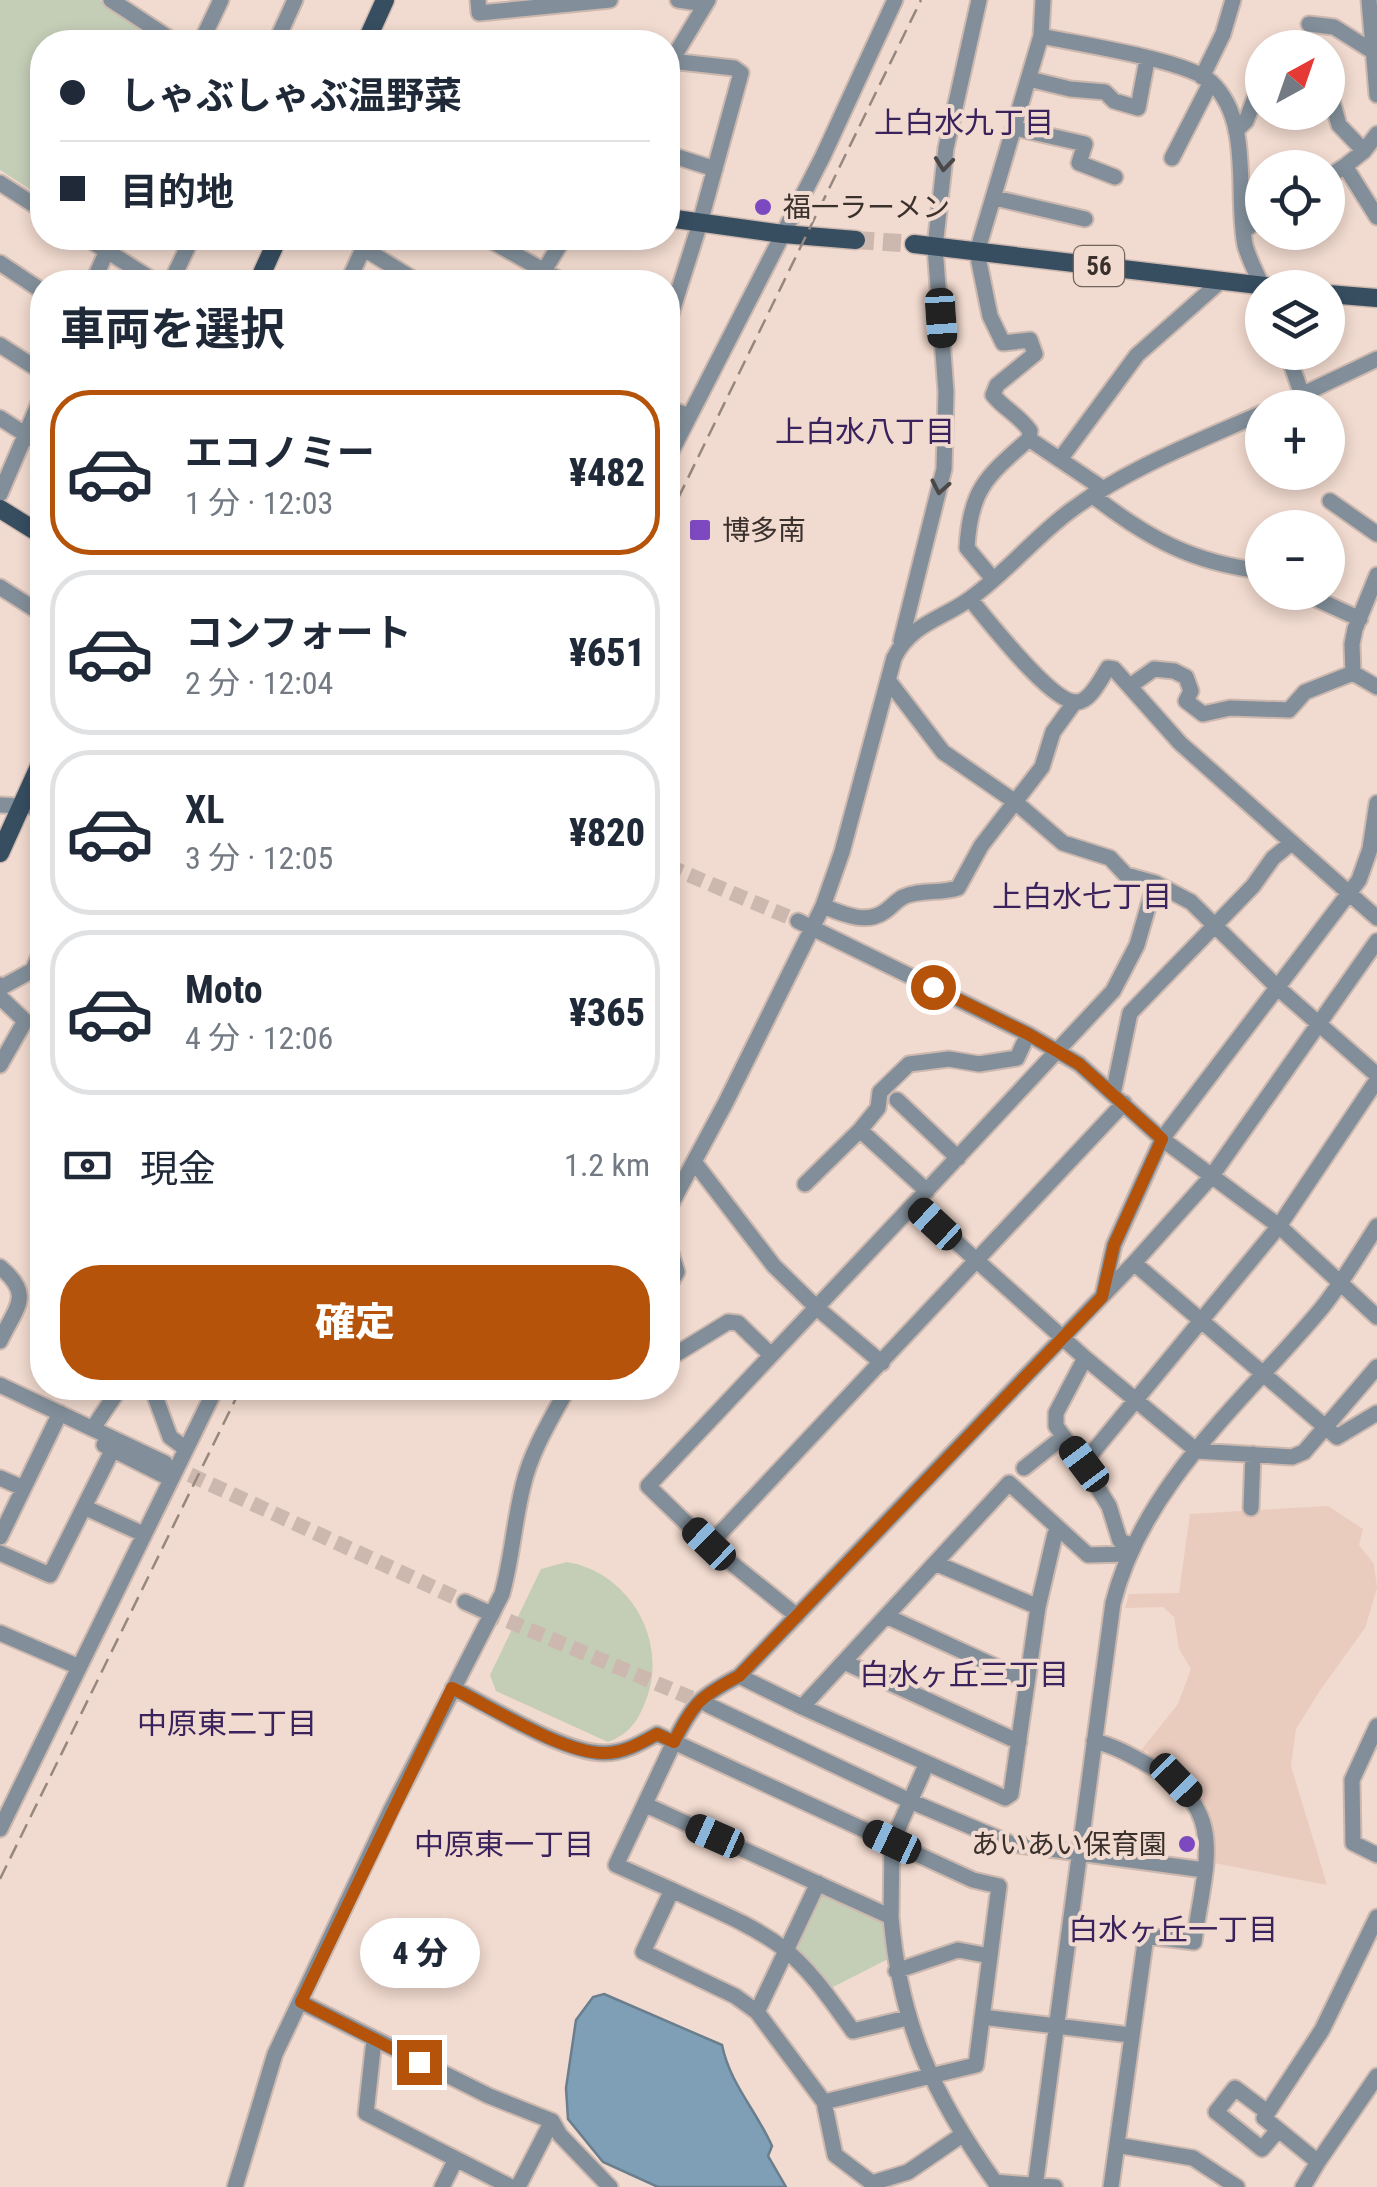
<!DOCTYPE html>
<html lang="ja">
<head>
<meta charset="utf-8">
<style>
	body { margin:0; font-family:"Roboto Condensed","Noto Sans JP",sans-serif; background:#f6f6f7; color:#1f2937; height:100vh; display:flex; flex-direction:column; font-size:38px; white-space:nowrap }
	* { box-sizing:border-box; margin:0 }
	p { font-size:32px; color:#747a83 }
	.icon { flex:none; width:55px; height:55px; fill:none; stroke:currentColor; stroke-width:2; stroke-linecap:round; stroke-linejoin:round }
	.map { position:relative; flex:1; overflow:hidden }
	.drawer { position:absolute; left:30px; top:270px; width:650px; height:1130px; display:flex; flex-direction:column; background:#fff; border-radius:40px; box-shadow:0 5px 15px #0003 }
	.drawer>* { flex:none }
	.banner { position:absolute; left:30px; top:30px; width:650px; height:220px; border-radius:40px; box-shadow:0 5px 15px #0003; display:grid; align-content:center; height:220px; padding:0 30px; background:#fff }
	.needle { width:65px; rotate:40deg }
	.tools { position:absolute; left:1245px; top:30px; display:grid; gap:20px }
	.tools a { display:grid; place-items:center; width:100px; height:100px; border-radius:50%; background:#fff; box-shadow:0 5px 15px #0003; font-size:50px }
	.end { position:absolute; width:45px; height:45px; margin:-22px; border:12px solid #b45309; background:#fff; box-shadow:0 0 0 5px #fff }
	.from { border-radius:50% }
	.bubble { position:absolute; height:70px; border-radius:35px; background:#fff; box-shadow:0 5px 15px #0003; font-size:32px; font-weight:800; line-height:70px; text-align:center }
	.car { position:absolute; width:30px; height:60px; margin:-30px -15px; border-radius:12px; box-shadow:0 0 8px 2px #0007; background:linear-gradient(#222 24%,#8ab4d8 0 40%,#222 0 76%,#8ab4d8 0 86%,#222 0) }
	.banner b { display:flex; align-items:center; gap:35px; height:95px; font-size:38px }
	.banner b+b { border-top:2px solid #e0e1e3 }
	.banner i { width:25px; height:25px; background:#1f2937 }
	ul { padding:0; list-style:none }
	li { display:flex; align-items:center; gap:30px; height:165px; margin:0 20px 15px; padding:0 10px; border:5px solid #e0e1e3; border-radius:40px }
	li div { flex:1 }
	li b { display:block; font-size:38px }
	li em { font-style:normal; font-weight:800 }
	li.on { border-color:#b45309 }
	li>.icon { width:90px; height:90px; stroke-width:1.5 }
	h2 { padding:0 30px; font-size:45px; line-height:120px }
	.pay { display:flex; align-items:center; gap:25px; height:110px; padding:0 30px; font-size:38px }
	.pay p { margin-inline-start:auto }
	.primary-button { display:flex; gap:20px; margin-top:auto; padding:20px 30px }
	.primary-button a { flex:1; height:115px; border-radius:40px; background:#b45309; color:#fff; font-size:40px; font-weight:800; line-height:115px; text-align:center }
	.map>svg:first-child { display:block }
	.built { fill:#eaccbe }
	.green { fill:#c4cdb6 }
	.water { fill:#7f9fb7; stroke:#6a7e8e; stroke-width:2.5 }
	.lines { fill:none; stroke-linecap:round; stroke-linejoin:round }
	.minor-tunnel { stroke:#ccb8af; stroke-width:15; stroke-dasharray:15 8; stroke-linecap:butt }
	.major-tunnel { stroke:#ccb8af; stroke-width:18; stroke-dasharray:18 9; stroke-linecap:butt }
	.minor-casing { stroke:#ccb8af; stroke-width:19 }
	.major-casing { stroke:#ccb8af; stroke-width:21 }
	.minor { stroke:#828f9a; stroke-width:15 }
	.major { stroke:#374e61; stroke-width:18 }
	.rail { stroke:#97877f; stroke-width:2.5; stroke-dasharray:15 8; stroke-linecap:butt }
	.oneway { stroke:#4c4848 }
	.route { stroke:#b45309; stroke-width:12 }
	.poi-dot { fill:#7c49c0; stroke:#f1dacf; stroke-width:4 }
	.labels { text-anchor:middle; stroke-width:8; stroke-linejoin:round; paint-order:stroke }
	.shield { fill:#f1dacf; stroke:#71645e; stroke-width:2.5 }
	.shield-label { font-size:25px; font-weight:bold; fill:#3a312d }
	.poi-label { font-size:28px; fill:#3a312d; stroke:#f1dacf; text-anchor:start }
	.neighbourhood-label { font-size:30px; fill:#3a225c; stroke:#f1dacf }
</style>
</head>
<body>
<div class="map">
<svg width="1377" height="2187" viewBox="0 0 1377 2187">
	<rect width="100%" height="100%" fill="#f1dacf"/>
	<path class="built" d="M1328,1506L1363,1529L1359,1545L1374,1564L1377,1588L1365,1628L1321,1689L1296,1729L1291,1766L1327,1885L1209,1862L1211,1834L1207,1813L1193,1792L1153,1763L1147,1751L1138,1754L1178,1704L1191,1669L1179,1649L1174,1617L1163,1607L1125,1608L1129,1594L1179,1593L1190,1514Z"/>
	<path class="green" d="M0,0H100L164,42H42V197L0,170Z
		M567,1562C631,1573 671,1644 644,1705C636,1724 628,1734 608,1742L496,1691L490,1675L541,1569Z
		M820,1890L886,1921L890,1958L831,1988L793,1947Z"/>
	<path class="water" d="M604,1994L722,2045C730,2084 756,2110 772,2146L768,2156L786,2187H658L603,2162L568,2119L566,2088L576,2020L593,1997Z"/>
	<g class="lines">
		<path class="minor-tunnel" d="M668,866L798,921
			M169,1465L465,1602
			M487,1612L708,1705"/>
		<path class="major-tunnel" d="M856,240L914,244"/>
		<g class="minor-casing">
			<path id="minor" d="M111,0L175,42
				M478,0L479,13L610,0
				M678,0L705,4
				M1043,0L1041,36L977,252L990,316L1003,343L1030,340L1035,354L997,385L993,395C1004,409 1019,415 1030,431L1029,439L1102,488
				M1369,0L1377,95
				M1309,24L1334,27L1372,51
				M1041,36C1078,44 1187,60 1211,82C1253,121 1235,195 1245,245C1249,260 1257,274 1263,288
				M201,42L221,0
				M276,42L295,0
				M669,65L708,0
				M1202,77L1223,34L1233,0
				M1029,79L1070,89L1105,92L1114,101L1138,108L1147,60
				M1328,86L1339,125L1364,151
				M1015,128L1085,144L1079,163L1115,177
				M1236,131L1246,121L1262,79
				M1377,134L1364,151L1345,166L1377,217
				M668,154L715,169
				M1172,158L1211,82
				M1328,177L1345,166
				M0,183L42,210
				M995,198L1085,219
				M1243,231L1262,218
				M86,238L107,251L113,238
				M486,238L564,282
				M363,248L418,282
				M0,263L42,291
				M93,282L107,251L156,282
				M171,282L192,238
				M348,282L368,238
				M537,282L564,238
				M668,324L700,223L741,73L734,68L671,61
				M0,345L42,372
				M1287,352L1302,395
				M668,408L689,416
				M1274,408L1377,359
				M0,418L42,445
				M668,458L823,156L895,0
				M1061,458L1137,355L1222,280
				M0,494L42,396
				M1092,495C1147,538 1193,563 1262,571
				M1330,501L1377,534
				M1377,575L1355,629L1352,644L1353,673L1377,687
				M993,579L967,548C970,489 987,476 1029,439
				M0,587L42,614
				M1301,592L1360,619
				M970,599C987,619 1052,704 1077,702C1091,701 1101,678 1108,668L1114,669L1180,743L1377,918
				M901,641L944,469L946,392L935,247L946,148L979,0
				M888,680L943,752L1014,801L1063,843L1110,858L1126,875L1155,883L1191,902L1278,988L1377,1075
				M1130,686L1154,669L1174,671L1186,677L1191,691L1186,701L1203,714L1230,708L1289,710L1305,692L1353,673
				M0,805L42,807
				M1155,883L1137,945L1113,991L914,1204L1085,1358L1197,1451L1292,1457L1304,1452L1377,1367
				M823,906C841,913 865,925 884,912C890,908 896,901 903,897C920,889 940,894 958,888L981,846L1042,767L1053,732L1074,703
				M798,921L1028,1034L1079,1064L1162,1139L1279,1226L1377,1317
				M0,985L4,986L33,970L42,949
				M0,997L25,1021L0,1065
				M1113,1094L1130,1013L1253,886L1273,858L1290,844
				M897,1100L958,1158
				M860,1130L927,1191
				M695,1163L774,1266L817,1308L882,1363
				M805,1184L860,1130L878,1108L880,1092L909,1064L949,1059L979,1064L1017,1058L1028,1034
				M668,1210L726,1102L823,906L842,852L894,658C911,623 943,619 971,598C1007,572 1035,537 1070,511C1128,468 1197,442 1262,413
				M668,1243L677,1272L668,1287
				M1134,1263L1337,1437L1377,1413
				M0,1267C34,1295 16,1307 0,1341
				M1103,1294L1114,1245L1162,1139L1359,880L1370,849L1377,803
				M668,1359L728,1322L738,1323L771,1355
				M0,1385L165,1463
				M152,1388L170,1437L186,1449
				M93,1428L120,1388
				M104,1445L171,1479
				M1083,1464L1056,1426V1413L1085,1358
				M1024,1468L1063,1437
				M0,1478L23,1488
				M84,1507L143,1534
				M1251,1508L1253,1454
				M0,1537L60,1413
				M709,1545L648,1486L914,1204
				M1132,1545L1120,1541L1109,1506L1083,1464L1279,1226L1377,1080
				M0,1553L50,1575L113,1449
				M935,1563L1038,1607
				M465,1602L487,1612
				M797,1616L709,1545L1124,1103
				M886,1616L1027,1681
				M0,1633L79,1667
				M844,1662L1019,1742
				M739,1676L1134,1263L1211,1177L1377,941
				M453,1688C491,1707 565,1754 605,1753C624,1753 641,1743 657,1734L674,1742C693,1703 701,1696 739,1676L802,1707L1009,1483L1088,1555L1128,1554
				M708,1705L910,1801L1012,1844L1204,1870
				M802,1707L1005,1798L1011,1794L1038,1607L1055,1534L1061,1531
				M1377,1726L1352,1780L1353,1843L1377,1855
				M1094,1741C1115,1746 1132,1756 1150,1766C1231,1810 1204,1866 1194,1942L1146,1936L1111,2187
				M646,1805L891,1917C900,2024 933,2095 995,2182L1055,2187
				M0,1829L216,1388
				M672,1890L616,1865L674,1742L973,1880L999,1886L976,2065L824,2102
				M891,1917L892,1842L927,1763
				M896,1971L958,1950L990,1956
				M301,2002L489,2096L552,2121L518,2187
				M757,2012L818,1883
				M982,2017L1130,2035
				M374,2040L366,2113L456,2159
				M1267,2112L1235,2088L1216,2112L1262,2149L1278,2130
				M552,2121L560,2135L610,2187
				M1117,2145L1193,2158L1237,2187
				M1318,2162L1377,2076
				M872,2183L908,2172L962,2135
				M235,2187L275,2054L391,1810L502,1594C512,1558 514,1522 523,1486C531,1451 551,1419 568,1388
				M442,2187L456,2159L511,2187
				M872,2187V2183L835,2155L824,2102L757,2012L735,1996L643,1952L672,1890C709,1908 750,1923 783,1948C811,1970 832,2002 853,2031L907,2018
				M1035,2187L1113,1603C1143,1484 1245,1400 1321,1309C1342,1283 1359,1254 1377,1226
				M1303,2187L1318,2162L1264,2118L1322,2030L1377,1917"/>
		</g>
		<g class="major-casing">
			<path id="major" d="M366,42L385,0
				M668,218L783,234L856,240
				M914,244L1282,288
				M258,282L278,238
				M1328,294L1377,298
				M0,509L42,535
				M0,853L42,760"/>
		</g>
		<use href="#minor" class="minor"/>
		<use href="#major" class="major"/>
		<path class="rail" d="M668,519L921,0
			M0,1879L241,1388"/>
	</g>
	<defs><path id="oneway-chevron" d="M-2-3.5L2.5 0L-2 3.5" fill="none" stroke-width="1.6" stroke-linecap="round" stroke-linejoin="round" transform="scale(2.5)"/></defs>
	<g class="oneway">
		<use href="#oneway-chevron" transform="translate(944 164) rotate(96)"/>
		<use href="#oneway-chevron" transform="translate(940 487) rotate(101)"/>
	</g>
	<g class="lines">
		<path class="route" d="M419,2062L301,2002L452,1688C491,1707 564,1754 605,1753C624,1753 641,1743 657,1734L674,1742C693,1703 701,1696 739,1676L1102,1297L1114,1245L1162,1139L1079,1064L1028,1034L933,987"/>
	</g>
	<g class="poi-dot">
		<circle cx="763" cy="207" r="10"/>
		<rect x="688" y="518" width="24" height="24" rx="5"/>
		<circle cx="1187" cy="1844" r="10"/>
	</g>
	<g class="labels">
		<rect class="shield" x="1074" y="246" width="50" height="40" rx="8"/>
		<g class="shield-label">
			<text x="1099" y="275">56</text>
		</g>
		<g class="poi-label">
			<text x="783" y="217">福一ラーメン</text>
			<text x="722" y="540">博多南</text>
			<text x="1167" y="1854" text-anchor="end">あいあい保育園</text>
		</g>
		<g class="neighbourhood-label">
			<text x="964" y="133">上白水九丁目</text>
			<text x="865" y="442">上白水八丁目</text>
			<text x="1082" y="907">上白水七丁目</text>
			<text x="964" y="1685">白水ヶ丘三丁目</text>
			<text x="227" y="1734">中原東二丁目</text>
			<text x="504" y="1855">中原東一丁目</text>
			<text x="1173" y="1940">白水ヶ丘一丁目</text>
		</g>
	</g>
</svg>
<div class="tools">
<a><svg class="needle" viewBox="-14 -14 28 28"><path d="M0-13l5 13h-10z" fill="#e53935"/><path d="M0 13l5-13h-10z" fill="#747a83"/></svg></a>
<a><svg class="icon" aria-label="locate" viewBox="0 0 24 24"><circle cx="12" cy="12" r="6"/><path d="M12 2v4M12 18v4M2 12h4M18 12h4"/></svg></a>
<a><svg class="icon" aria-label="layers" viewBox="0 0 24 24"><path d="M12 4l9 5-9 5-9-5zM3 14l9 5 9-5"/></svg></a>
<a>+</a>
<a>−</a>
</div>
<i class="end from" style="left:933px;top:987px"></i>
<i class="end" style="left:419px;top:2062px"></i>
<div class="bubble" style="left:360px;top:1918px;width:120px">4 分</div>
<i class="car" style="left:941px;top:318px;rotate:176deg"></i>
<i class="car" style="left:935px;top:1224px;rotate:313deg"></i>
<i class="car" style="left:1084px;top:1464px;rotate:323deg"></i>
<i class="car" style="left:709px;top:1544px;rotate:314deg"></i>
<i class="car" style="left:1176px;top:1780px;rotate:136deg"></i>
<i class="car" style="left:715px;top:1836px;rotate:294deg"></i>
<i class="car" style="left:892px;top:1842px;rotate:295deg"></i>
<div class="banner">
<b><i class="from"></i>しゃぶしゃぶ温野菜</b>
<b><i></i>目的地</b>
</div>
<section class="drawer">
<h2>車両を選択</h2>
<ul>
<li class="on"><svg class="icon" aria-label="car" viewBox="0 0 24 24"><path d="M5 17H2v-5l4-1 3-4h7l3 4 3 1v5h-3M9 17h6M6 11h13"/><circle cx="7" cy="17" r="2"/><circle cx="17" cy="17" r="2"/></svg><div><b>エコノミー</b><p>1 分 · 12:03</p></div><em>¥482</em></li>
<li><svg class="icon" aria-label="car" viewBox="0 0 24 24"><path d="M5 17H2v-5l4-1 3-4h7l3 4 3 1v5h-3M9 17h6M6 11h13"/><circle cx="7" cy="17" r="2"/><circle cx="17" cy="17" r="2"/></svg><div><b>コンフォート</b><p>2 分 · 12:04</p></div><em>¥651</em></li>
<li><svg class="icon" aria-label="car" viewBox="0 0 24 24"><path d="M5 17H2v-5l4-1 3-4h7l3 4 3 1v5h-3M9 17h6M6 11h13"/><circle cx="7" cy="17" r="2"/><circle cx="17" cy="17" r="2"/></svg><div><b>XL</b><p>3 分 · 12:05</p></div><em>¥820</em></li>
<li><svg class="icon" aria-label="car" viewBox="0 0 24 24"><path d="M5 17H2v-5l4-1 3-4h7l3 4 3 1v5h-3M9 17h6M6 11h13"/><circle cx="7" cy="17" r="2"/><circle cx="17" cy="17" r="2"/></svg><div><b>Moto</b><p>4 分 · 12:06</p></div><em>¥365</em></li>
</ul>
<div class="pay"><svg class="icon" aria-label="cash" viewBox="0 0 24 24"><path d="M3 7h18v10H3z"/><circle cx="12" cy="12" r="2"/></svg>現金<p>1.2 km</p></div>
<div class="primary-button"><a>確定</a></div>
</section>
</div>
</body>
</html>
